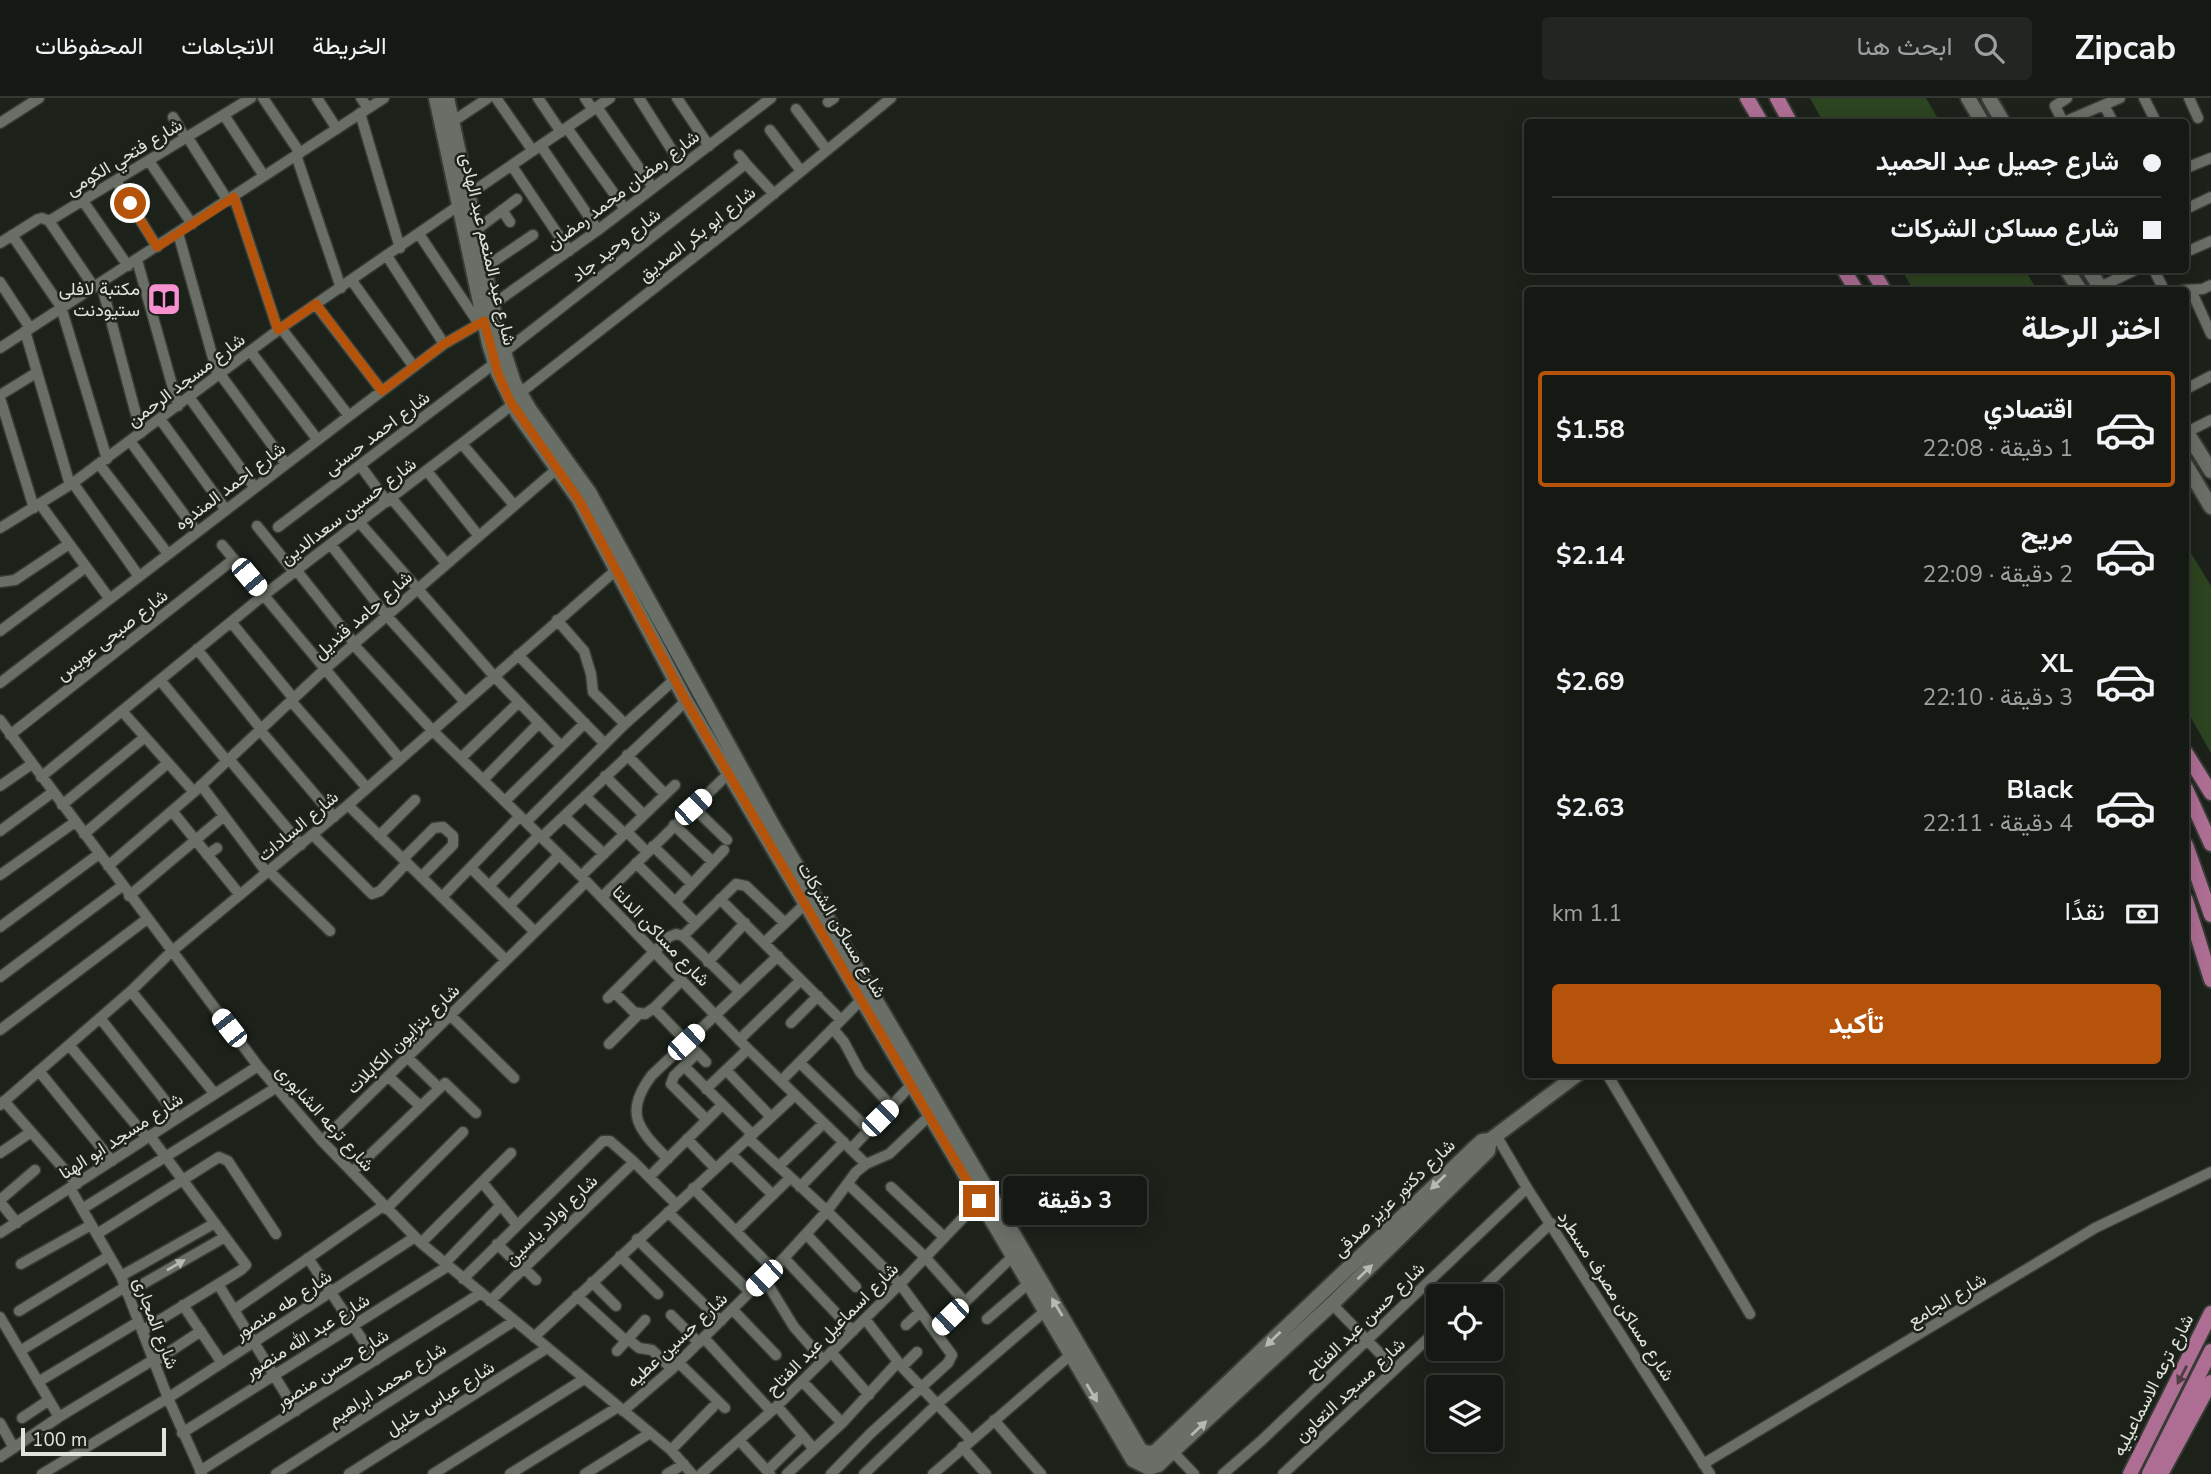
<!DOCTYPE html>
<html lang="ar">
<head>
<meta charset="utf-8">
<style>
	body { margin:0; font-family:"Nunito Sans",Vazirmatn,sans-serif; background:#222622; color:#f1f3f6; direction:rtl; height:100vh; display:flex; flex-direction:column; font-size:26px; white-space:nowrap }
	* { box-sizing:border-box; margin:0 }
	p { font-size:23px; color:#9da0a0 }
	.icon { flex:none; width:38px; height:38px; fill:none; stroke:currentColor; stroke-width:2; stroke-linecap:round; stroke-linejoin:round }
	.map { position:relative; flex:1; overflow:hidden; direction:ltr }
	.side { position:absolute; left:1524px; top:189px; width:665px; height:791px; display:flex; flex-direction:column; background:#151914; border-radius:7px; box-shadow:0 4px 18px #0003,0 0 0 2px #343834; direction:rtl }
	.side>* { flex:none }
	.guide { position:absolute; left:1524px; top:21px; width:665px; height:154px; border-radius:7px; box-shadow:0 4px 18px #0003,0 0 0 2px #343834; direction:rtl; display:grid; align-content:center; height:154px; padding:0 28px; background:#151914 }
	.tools { position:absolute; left:1426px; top:1186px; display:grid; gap:14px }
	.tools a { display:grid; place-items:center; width:77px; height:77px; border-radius:7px; background:#151914; box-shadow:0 4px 18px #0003,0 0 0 2px #343834; font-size:35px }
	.scale { position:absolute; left:21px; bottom:18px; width:145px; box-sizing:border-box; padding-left:7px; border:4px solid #dfe3dd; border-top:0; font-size:19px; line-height:24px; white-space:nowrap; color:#dfe3dd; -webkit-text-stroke:5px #1c211a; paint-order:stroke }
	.end { position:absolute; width:32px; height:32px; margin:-16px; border:9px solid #b45309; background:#fff; box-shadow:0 0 0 4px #fff }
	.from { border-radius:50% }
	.bubble { position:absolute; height:49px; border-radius:7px; background:#151914; box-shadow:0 4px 18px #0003,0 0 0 2px #343834; font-size:23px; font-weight:700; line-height:49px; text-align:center; direction:rtl }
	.car { position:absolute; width:21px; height:42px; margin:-21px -10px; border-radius:9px; box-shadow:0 0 5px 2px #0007; background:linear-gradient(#fff 24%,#345 0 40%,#fff 0 76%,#345 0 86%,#fff 0) }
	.guide b { display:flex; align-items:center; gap:24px; height:66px; font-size:26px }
	.guide b+b { border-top:2px solid #343834 }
	.guide i { width:18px; height:18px; background:#f1f3f6 }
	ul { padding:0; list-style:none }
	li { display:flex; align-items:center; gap:21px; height:116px; margin:0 14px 10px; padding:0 14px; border:4px solid transparent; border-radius:7px }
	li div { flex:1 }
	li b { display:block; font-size:26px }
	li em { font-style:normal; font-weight:700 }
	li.selected { border-color:#b45309 }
	li>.icon { width:63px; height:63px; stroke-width:1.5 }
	h2 { padding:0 28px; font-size:32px; line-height:84px }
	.pay { display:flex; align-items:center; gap:18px; height:77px; padding:0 28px; font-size:26px }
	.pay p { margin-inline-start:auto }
	.button { display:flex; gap:14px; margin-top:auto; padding:14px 28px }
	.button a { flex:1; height:80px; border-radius:7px; background:#b45309; color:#fff; font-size:28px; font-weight:700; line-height:80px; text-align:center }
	header { display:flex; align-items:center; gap:42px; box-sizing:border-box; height:98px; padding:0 35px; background:#151914; border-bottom:2px solid #343834 }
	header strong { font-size:33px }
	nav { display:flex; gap:38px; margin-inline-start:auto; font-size:24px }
	.search { width:490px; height:63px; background:#222622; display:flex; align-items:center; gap:18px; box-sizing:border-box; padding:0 24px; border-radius:7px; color:#9da0a0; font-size:26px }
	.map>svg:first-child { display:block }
	.water { fill:#2d4420 }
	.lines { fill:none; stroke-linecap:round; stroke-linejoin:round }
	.street-casing { stroke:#373b35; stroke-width:13 }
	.secondary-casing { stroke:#373b35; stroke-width:18 }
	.primary-casing { stroke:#373b35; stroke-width:18 }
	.street { stroke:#696f66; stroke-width:10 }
	.secondary { stroke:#696f66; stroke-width:14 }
	.primary { stroke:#ae6e94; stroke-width:14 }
	.oneway { fill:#b6bab3 }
	.oneway2 { fill:#4f3c45 }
	.route { stroke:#b45309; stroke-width:9 }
	.labels { text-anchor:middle; stroke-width:5; stroke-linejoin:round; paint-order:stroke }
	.street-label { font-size:18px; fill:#dfe3dd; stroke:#1c211a }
	.poi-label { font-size:18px; fill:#dfe3dd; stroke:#1c211a; text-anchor:end }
</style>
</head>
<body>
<header>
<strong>Zipcab</strong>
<div class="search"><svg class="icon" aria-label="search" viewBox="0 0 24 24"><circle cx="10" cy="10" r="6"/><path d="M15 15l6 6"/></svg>ابحث هنا</div>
<nav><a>الخريطة</a><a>الاتجاهات</a><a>المحفوظات</a></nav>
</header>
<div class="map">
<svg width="2211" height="1376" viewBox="0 0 2211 1376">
	<rect width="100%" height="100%" fill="#1c211a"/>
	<path class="water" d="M1810,0H1926L1940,24H1823Z
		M1902,172H2025L2037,192H1913Z
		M2186,447L2211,488V655L2186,611Z"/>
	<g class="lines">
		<g class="street-casing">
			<path id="street" d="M263,0L300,55
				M317,0L337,31
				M361,0L368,10
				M496,0L533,53
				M538,0L561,34
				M585,0L593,12
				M639,0L682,68
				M677,0L709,48
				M2144,0L2156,24
				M2189,0L2198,20
				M828,4L834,0
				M2104,7L2113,24
				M597,9L653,90
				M796,11L827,52
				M360,15L400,150
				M224,17L264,78
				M173,19L186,41
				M452,24L488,0
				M2063,24L2055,8L2067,0
				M2064,24L2120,0
				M0,25L39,0
				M567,30L625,111
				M770,32L801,73
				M188,40L228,103
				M541,48L598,132
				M296,57L341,190
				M739,57L748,68
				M149,63L192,126
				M512,68L569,153
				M2186,70L2211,60
				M116,83L157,149
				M468,97L610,0
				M234,99L278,232
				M83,103L128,168
				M2186,111L2211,99
				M502,112L510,124
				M49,123L251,0
				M49,123L94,189
				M476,132L517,101
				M178,135L218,278
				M419,136L479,226
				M12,137L61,209L107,361
				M0,145L38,121L42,120L49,123
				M2186,154L2211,143
				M387,158L444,246
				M137,162L178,308
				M484,170L533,137
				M2154,172L2164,192
				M352,183L414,269
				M0,184L30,230
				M101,185L141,335
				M2100,189L2135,172
				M2183,192L2203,191L2211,187
				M2191,192L2211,236
				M316,207L382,293
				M492,207L598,132L771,0
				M281,230L349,318
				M25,233L70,387
				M0,250L384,0
				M251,254L317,341
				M503,255L744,67L748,68L774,96
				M220,276L286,366
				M2186,291L2211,278
				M520,295L749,116L891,0
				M0,297L36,275
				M189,299L255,390
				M0,300L34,410
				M160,321L226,412
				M2187,334L2211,322
				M130,343L197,434
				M462,346L514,407
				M99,366L168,456
				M360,367L387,404
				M427,373L478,437
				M73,385L138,477
				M392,401L446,465
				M40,406L109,500
				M360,425L494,578L561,648
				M257,428L295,475
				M278,429L495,265
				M0,430L73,385L281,230L458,108
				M222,447L400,661
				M331,447L386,517L465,604
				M297,473L354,545
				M0,484L15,482L69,446
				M557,522L584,553L591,576L593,594L625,626
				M231,524L294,601
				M0,533L86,469
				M353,546L432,632L581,778L748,951L866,1066
				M197,551L261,631
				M518,557L605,646
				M160,582L227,663
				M0,585L349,318L444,246L484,223
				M291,603L367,690
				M122,613L194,694
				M0,622L258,968L322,1043L421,1145L671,1352L692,1376
				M260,632L334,719
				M10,637L234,461
				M627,657L665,696
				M461,660L519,604
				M229,661L301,747
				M605,678L644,717
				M41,679L264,497L512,307
				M483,682L539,625
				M201,687L267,775
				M0,688L32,666
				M585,698L625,736
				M505,703L585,625
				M62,707L145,639
				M348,707L506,862
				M693,709L727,742
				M172,713L240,797
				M564,718L604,756
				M526,724L625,626L675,581
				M674,727L713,764
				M0,733L53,694
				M627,734L647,754
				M84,736L168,665
				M313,737L372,796L380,793L407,765
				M379,738L415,702
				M542,739L686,603
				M653,748L692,786
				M207,757L217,750
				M403,761L434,730L443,729L453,738V747L421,779
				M636,765L696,825
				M108,768L194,694L325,571L558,370
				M471,770L535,834
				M269,773L330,833
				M0,777L75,724
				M581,778L675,687
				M489,788L539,737
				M129,798L224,718
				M442,799L520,718
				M602,799L728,676
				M720,801L841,922
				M675,804L724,752
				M509,808L559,757
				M0,829L99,756
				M683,838L736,786L746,788L785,825
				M683,838L740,894
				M764,845L804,807
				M708,864L745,825
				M0,879L122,788
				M131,893L215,996
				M614,894L634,914L645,916L654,910L682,882
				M608,900L669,839L676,836L683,838
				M654,910L706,964
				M450,917L514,980
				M100,920L178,1019
				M791,925L818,898
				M833,931L844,944L860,974L892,1009
				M0,932L147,821
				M739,942L801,882
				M609,946L639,916
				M69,947L147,1040
				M697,955L674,978L671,986L707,1022
				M407,959L439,990
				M800,965L869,1032
				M684,968L752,1036
				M726,972L771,1019
				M39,973L112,1063
				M1607,976L1750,1216
				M388,978L420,1008
				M781,983L861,902
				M706,991L748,951
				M4,1003L77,1086
				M0,1007L131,893L171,854L348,707L616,472
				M1496,1037L1527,1090L1710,1376
				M748,1040L827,1113L900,1186L952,1257L948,1265L871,1335L831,1376
				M687,1041L715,1070
				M322,1043L586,784
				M851,1051L911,987
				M0,1055L31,1034
				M731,1056L773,1097
				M668,1061C638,1031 623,1015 652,977L778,858
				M779,1068L824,1025
				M352,1074L445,985L476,1015
				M649,1079L722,1007
				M482,1084L517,1127
				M848,1086L925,1159L965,1204
				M800,1089L844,1044
				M891,1089L944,1139
				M70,1090L121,1178L168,1300L202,1376
				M693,1090L773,1171
				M0,1102L35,1072
				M0,1104L17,1125
				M82,1111L277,989
				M386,1111L463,1034
				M668,1114L750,1194
				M736,1133L790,1080
				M0,1135L258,968
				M97,1136L219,1059L228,1063L276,1136
				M806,1136L856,1189
				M637,1141L721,1223
				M421,1145L511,1055
				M497,1146L523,1171
				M620,1158L658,1196
				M308,1160L376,1262
				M784,1160L853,1233
				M445,1165L501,1107
				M21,1166L91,1127
				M524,1170L536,1182
				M121,1178L215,1125
				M764,1180L794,1229L823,1262
				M463,1181L603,1043H610L634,1064L676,1106
				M592,1184L616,1208
				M218,1186L296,1313
				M127,1195L225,1139
				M577,1198L626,1243
				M1473,1199L1551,1125
				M490,1203L634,1064
				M1332,1206L1395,1271
				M183,1207L222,1265
				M234,1212L383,1108
				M733,1212L776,1257
				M19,1213L109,1158
				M671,1217L699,1245
				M0,1219L59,1319
				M865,1221L902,1269L971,1342
				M987,1221L1028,1186
				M906,1227L920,1214
				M142,1233L241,1172L246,1167L150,1038
				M935,1233L1012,1159
				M534,1239L795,997
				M704,1240L771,1313
				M628,1241L639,1250L652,1252L672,1271
				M20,1253L125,1189
				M617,1253L645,1222
				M831,1254L869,1297
				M154,1264L201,1233
				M678,1264L725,1310
				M902,1269L917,1254
				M802,1283L842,1325
				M38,1284L138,1224
				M777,1308L814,1351
				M623,1313L672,1271L784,1160L827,1113L856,1074L866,1066L889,1056L929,1018
				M22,1320L49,1302
				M994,1322L1041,1376
				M0,1325L14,1350
				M182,1335L448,1168
				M739,1342L770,1376
				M962,1349L986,1376
				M671,1352L713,1309
				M1173,1354L1194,1376
				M0,1359L59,1319L153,1262
				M1703,1366L2095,1130L2211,1074
				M768,1372L803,1338
				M200,1373L481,1195
				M42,1376L168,1300L415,1139
				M276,1376L514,1223
				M349,1376L547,1250
				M433,1376L584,1281
				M510,1376L618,1309
				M585,1376L650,1335
				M667,1376L684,1366
				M701,1376L777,1308L900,1186L979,1103
				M787,1376L842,1325L898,1264
				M864,1376L936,1307L1044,1214
				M933,1376L1075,1253
				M1223,1376L1261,1343L1527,1090
				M1283,1376L1438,1231"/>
		</g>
		<g class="secondary-casing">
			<path id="secondary" d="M436,0L489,246L498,275L518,316L579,402L686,603L1133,1362L1149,1370L1158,1367L1332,1206L1488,1053L1490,1042
				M447,0L500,242L514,285L530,312L589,394L772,726L1141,1353L1149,1355L1155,1354L1472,1052L1482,1043L1490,1042L1578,976
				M1968,0L1982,24
				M1989,0L2003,24
				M2067,172L2080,192
				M2089,172L2102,192
				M2186,333L2211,373
				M2186,367L2211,409"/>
		</g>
		<g class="primary-casing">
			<path id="primary" d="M1747,0L1761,24
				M1777,0L1790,24
				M1844,172L1856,192
				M1872,172L1884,192
				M2186,655L2211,695
				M2186,691L2211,746
				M2186,747L2211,817
				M2186,802L2211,882
				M2130,1376L2211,1215
				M2149,1376L2211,1253
				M2161,1376L2211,1284"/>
		</g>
		<use href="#street" class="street"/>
		<use href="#secondary" class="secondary"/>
		<use href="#primary" class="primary"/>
	</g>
	<defs><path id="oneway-solid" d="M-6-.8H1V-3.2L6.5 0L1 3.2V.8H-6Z" transform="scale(1.75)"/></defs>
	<g class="oneway">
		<use href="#oneway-solid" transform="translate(1438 1084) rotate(136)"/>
		<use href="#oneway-solid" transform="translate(176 1167) rotate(-30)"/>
		<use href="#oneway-solid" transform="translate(1365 1174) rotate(-44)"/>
		<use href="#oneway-solid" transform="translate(1057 1209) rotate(-121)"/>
		<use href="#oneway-solid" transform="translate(1273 1241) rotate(136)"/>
		<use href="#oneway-solid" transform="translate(1092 1295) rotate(59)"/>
		<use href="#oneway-solid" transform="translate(1199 1330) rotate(-43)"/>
	</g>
	<use class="oneway2" href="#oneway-solid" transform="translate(2182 1277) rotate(117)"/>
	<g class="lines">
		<path class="route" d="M130,105L157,149L234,99L278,232L316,206L382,293L444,246L484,223L498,275L510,303L579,402L686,603L979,1103"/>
	</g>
	<defs>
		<g id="library-square" transform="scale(1.75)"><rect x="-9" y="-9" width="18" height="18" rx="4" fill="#f690cf" stroke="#1c211a"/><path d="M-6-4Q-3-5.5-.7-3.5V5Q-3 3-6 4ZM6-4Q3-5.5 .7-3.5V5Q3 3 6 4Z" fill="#111"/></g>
	</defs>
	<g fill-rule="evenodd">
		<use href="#library-square" x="164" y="201"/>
	</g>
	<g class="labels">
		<g class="street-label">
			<text transform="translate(124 59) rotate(-31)" y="6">شارع فتحي الكومى</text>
			<text transform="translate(623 92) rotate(-37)" y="6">شارع رمضان محمد رمضان</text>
			<text transform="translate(697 136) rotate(-38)" y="6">شارع ابو بكر الصديق</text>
			<text transform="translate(616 147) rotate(-38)" y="6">شارع وحيد جاد</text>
			<text transform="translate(488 151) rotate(77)" y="6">شارع عبد المنعم عبد الهادى</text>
			<text transform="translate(186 282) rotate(-37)" y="6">شارع مسجد الرحمن</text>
			<text transform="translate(377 335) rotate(-37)" y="6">شارع احمد حسنى</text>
			<text transform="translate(230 388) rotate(-37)" y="6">شارع احمد المندوه</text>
			<text transform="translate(348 413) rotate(-37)" y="6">شارع حسين سعدالدين</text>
			<text transform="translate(363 517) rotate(-41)" y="6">شارع حامد قنديل</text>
			<text transform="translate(112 537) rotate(-38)" y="6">شارع صبحى عويس</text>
			<text transform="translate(298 728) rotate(-40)" y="6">شارع السادات</text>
			<text transform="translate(842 832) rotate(59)" y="6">شارع مساكن الشركات</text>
			<text transform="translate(661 838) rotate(46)" y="6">شارع مساكن الدلتا</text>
			<text transform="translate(403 941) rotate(-44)" y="6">شارع بنزايون الكابلات</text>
			<text transform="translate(325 1020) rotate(48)" y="6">شارع ترعه الشابورى</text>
			<text transform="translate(121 1038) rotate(-33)" y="6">شارع مسجد ابو الهنا</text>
			<text transform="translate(1394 1100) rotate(-44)" y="6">شارع دكتور عزيز صدقى</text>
			<text transform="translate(551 1122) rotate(-44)" y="6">شارع اولاد ياسين</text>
			<text transform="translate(1616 1198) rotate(57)" y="6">شارع مساكن مصرف مسطرد</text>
			<text transform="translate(1947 1202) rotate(-31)" y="6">شارع الجامع</text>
			<text transform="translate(283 1207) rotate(-33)" y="6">شارع طه منصور</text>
			<text transform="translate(1365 1222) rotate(-44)" y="6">شارع حسن عبد الفتاح</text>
			<text transform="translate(156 1225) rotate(69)" y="6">شارع المجارى</text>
			<text transform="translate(832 1231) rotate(-45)" y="6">شارع اسماعيل عبد الفتاح</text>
			<text transform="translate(307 1238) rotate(-32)" y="6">شارع عبد الله منصور</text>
			<text transform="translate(677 1242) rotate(-43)" y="6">شارع حسين عطيه</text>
			<text transform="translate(332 1271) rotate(-33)" y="6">شارع حسن منصور</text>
			<text transform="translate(387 1286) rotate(-33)" y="6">شارع محمد ابراهيم</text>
			<text transform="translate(2153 1287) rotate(-63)" y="6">شارع ترعه الاسماعيليه</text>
			<text transform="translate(1350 1292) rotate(-43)" y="6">شارع مسجد التعاون</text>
			<text transform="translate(440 1300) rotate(-32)" y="6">شارع عباس خليل</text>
		</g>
		<g class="poi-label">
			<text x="140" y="197">مكتبة لافلى<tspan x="140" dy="21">ستيودنت</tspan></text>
		</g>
	</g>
</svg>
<div class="tools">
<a><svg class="icon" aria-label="locate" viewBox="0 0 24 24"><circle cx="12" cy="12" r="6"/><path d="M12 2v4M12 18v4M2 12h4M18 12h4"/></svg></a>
<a><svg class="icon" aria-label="layers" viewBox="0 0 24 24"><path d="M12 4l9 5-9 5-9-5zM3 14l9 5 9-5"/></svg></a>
</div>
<div class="scale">100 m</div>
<i class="end from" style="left:130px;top:105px"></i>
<i class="end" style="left:979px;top:1103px"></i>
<div class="bubble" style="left:1003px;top:1078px;width:144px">3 دقيقة</div>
<i class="car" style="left:249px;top:479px;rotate:140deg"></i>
<i class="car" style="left:693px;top:709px;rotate:47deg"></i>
<i class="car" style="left:229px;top:930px;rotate:322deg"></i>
<i class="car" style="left:686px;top:944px;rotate:47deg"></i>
<i class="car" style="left:880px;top:1020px;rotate:45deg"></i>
<i class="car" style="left:764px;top:1180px;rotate:226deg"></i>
<i class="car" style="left:950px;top:1219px;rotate:226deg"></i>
<div class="guide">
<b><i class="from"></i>شارع جميل عبد الحميد</b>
<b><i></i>شارع مساكن الشركات</b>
</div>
<section class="side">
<h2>اختر الرحلة</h2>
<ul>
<li class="selected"><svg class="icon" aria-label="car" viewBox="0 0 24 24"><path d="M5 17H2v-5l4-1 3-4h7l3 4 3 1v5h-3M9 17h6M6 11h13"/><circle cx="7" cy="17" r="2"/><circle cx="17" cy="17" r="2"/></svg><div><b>اقتصادي</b><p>1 دقيقة · 22:08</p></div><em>$1.58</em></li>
<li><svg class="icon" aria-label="car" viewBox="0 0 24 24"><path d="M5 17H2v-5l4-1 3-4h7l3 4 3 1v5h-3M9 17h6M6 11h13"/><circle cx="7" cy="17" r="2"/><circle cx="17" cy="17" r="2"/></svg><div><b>مريح</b><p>2 دقيقة · 22:09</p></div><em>$2.14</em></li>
<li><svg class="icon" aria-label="car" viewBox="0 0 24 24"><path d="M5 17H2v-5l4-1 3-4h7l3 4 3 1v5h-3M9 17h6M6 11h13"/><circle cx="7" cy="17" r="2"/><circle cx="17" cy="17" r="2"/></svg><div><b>XL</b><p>3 دقيقة · 22:10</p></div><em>$2.69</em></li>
<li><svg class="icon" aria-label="car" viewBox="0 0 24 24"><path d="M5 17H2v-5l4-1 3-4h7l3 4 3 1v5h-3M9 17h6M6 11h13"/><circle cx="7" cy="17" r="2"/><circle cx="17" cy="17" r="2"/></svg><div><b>Black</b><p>4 دقيقة · 22:11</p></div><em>$2.63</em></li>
</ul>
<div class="pay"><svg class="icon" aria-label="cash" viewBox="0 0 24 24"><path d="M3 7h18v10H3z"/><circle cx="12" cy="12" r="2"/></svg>نقدًا<p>1.1 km</p></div>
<div class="button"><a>تأكيد</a></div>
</section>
</div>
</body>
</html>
